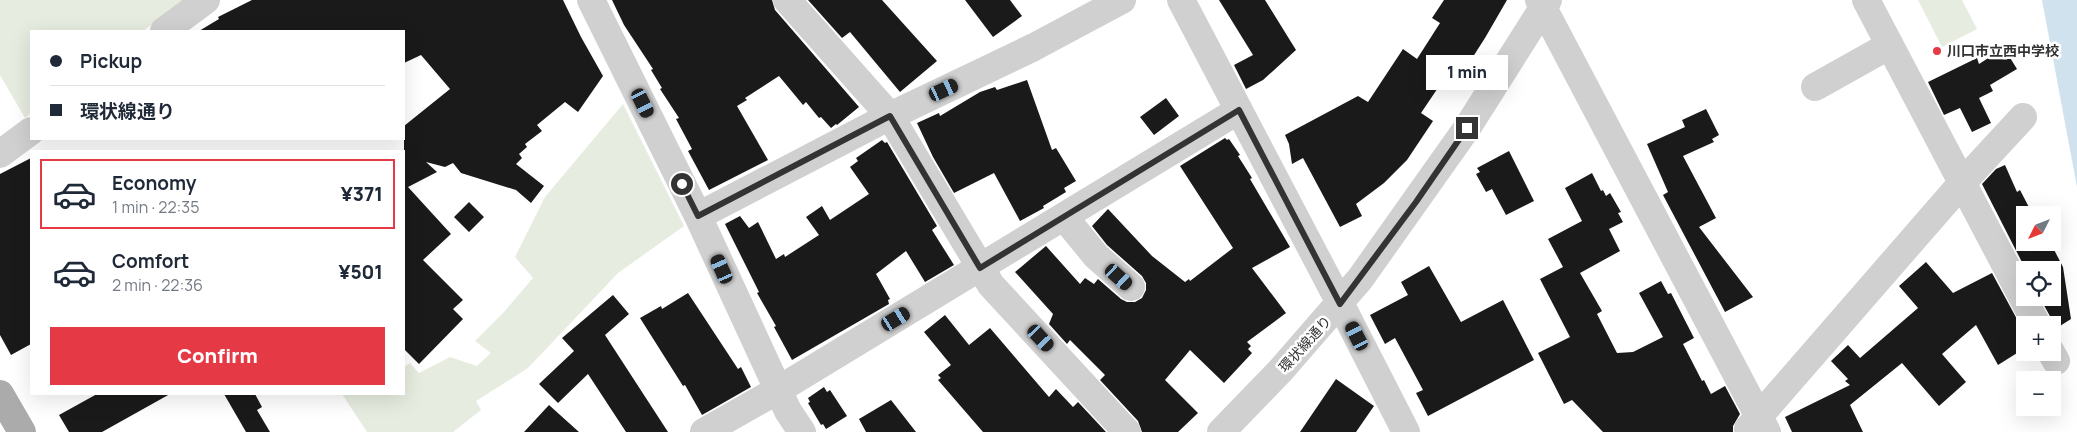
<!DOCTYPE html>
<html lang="en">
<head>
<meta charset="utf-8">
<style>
	body { margin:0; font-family:Manrope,"Noto Sans JP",sans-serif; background:#f6f6f7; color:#1f2937; height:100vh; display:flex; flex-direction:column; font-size:19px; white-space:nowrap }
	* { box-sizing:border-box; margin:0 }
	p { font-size:16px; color:#747a83 }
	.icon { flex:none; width:28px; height:28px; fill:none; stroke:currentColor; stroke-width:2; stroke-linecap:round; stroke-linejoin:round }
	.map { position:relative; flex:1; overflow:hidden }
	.sheet { position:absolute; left:30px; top:150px; width:375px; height:245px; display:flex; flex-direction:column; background:#fff; border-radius:0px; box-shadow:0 5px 20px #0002 }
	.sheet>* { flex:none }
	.guide { position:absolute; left:30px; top:30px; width:375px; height:110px; border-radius:0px; box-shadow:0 5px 20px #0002; display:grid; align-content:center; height:110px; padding:0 20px; background:#fff }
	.needle { width:32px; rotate:228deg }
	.tools { position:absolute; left:2016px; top:206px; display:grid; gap:10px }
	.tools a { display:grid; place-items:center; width:45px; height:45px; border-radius:0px; background:#fff; box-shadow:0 5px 20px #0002; font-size:25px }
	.end { position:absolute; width:22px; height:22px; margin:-11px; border:6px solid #333; background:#fff; box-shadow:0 0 0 2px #fff }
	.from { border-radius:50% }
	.bubble { position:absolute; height:35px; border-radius:0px; background:#fff; box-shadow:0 5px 20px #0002; font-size:16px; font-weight:800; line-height:35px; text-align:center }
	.car { position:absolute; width:15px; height:30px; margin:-15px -8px; border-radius:6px; box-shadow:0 0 4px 1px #0007; background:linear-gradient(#222 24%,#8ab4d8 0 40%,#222 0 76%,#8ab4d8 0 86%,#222 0) }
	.guide b { display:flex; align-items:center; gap:18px; height:48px; font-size:19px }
	.guide b+b { border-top:1px solid #e0e1e3 }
	.guide i { width:12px; height:12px; background:#1f2937 }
	ul { padding:9px 0 0; list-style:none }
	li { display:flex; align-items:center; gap:15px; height:70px; margin:0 10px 8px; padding:0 10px; border:2px solid transparent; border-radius:0px }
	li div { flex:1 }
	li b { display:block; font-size:19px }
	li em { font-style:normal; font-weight:800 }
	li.current { border-color:#e63946 }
	li>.icon { width:45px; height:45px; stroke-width:1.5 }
	.action { display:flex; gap:10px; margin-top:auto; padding:10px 20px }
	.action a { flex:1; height:58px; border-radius:0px; background:#e63946; color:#fff; font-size:20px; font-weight:800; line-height:58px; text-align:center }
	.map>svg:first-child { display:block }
	.green { fill:#e6ecdf }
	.water { fill:#cfe2ee }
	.building { fill:#1a1a1a }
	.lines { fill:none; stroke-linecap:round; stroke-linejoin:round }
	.minor { stroke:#d0d0d0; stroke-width:28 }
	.major { stroke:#ababab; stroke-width:28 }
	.route { stroke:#333; stroke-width:6 }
	.poi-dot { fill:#e63946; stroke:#fff; stroke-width:2 }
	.labels { text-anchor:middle; stroke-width:5; stroke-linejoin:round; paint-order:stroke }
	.poi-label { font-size:14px; font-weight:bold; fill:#333; stroke:#fff; text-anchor:start }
	.street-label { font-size:14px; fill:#333; stroke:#fff }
</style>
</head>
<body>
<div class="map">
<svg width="2077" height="432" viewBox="0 0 2077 432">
	<rect width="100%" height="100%" fill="#fff"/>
	<path class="green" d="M0,0H186L143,31H31V113L25,118L0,75Z
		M1918,0H1962L1977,29L1942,47Z
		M623,104L684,226L618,273L528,368L476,401L481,410L453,432H367L342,394H404V367L410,363L419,373L450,357L477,366L491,353L475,341L504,312L533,278L515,257L545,197Z"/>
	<path class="water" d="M2042,0H2077V187Z"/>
	<path class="building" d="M252,0H563L581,37L603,76L578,112L565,102L537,125L542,131L525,144L527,147L519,154L522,158L516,164L544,186L531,203L516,190L461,173L453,163L445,167L426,162L437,172L408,187L451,234L423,260L463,300L453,309L463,319L419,364L404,349V126L450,89L421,55L404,63V31H199L219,19L218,17Z
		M612,0H772L775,10L859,107L837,125L836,124L831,128L821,117L819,118L806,102L803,105L779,76L745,98L747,100L737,106L768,160L709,190L688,151L692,149L676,119L679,118L660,89L662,88L651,70L653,69L624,25Z
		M808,0H882L937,61L900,92L850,32L842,38Z
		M965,0H1010L1022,16L993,37Z
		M1219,0H1265L1296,50L1263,80L1246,89L1234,65L1253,55Z
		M1444,0H1507L1485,38L1460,77L1450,70L1421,113L1433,121L1407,160L1384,183L1356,204L1362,216L1340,227L1303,158L1292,164L1289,144L1285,135L1358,96L1368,102L1403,49L1417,59L1440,23L1432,18Z
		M2004,48L2017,69L1990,85L1993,91L1979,98L1991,123L1972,132L1960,108L1944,115L1928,82L1977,58L1979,64Z
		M1027,80L1052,150L1056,148L1076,181L1064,188L1066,192L1043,206L1044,208L1020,221L994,173L954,193L933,157L917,123L939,113L940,116L980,92L995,87L997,90Z
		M1166,98L1179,116L1154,135L1140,117Z
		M1706,109L1719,135L1712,139L1714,142L1683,156L1716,218L1699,227L1753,297L1725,312L1663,195L1668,192L1647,144L1685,127L1682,120Z
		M1225,138L1227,140L1229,139L1240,155L1238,156L1252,178L1250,179L1290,247L1252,268L1286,313L1247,342L1251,346L1248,349L1252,353L1224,383L1190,350L1165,380L1198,413L1178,432H1142L1138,421L1100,380L1105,375L1070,340L1067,344L1049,324L1053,314L1015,272L1046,246L1080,284L1085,278L1094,284L1098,279L1121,299L1127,302H1135L1142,298L1146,290V283L1142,276L1107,245L1092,226L1108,209L1152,256L1185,282L1189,279L1190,281L1233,248L1180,166Z
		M882,140L885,143L887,142L937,226L932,230L954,265L925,282L906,251L876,274L890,299L888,300L889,304L792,360L774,327L776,326L757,293L759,292L725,224L740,216L749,228L758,222L776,259L784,254L785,257L819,235L806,217L822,206L830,220L869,194L850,167L858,161L856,158Z
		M1509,151L1534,201L1506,215L1492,189L1486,192L1476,174L1480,172L1477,168Z
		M31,158V344L11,355L0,335V174Z
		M2005,165L2017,192L2020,190L2033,215H2025V242H2050L2063,267L2071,319L2052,331L2051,318L2040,298H2052V270H2026L1982,184L1996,169Z
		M1592,173L1601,191L1603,190L1606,196L1610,193L1621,212L1618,213L1623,222L1609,229L1620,251L1580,273L1602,311L1597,314L1617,353L1633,352L1663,337L1639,293L1661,281L1668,294L1671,293L1694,338L1683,344L1702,381L1704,380L1711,394L1725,386L1740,414L1733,426V432H1603L1572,400L1564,404L1538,353L1570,337L1540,279L1563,267L1548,239L1582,221L1565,188Z
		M469,202L484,217L469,232L454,217Z
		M1926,262L1953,293L1992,273L2025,334V348L1998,365L1976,325L1942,354L1966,382L1939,406L1902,363L1850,405L1863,432H1792L1785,417L1850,385L1845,381L1848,379L1831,361L1848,345L1860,358L1918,308L1899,286Z
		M1429,266L1461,322L1503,300L1534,360L1428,416L1416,393L1423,390L1395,338L1385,344L1370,315L1408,295L1401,282Z
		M688,293L738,369L741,367L751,387L702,415L685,385L683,386L640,318L661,306L662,309Z
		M613,295L629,314L605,335L668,432H626L588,374L558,403L539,384L574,351L562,338Z
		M945,315L969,345L990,328L1049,397L1056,389L1073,407L1078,402L1106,432H983L938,380L941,378L938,375L951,365L924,332Z
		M1336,379L1374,406L1356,432H1300Z
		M824,387L827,392L830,390L847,416L826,429L823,424L821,425L808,403L810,402L808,398Z
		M97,394H170L102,432H69L59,415Z
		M224,394H255L262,407L257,410L270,432H246Z
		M891,400L916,432H866L859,419Z
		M549,405L579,432H524Z"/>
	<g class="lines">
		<path class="minor" d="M591,0L698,216L788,411L802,432
			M787,0L890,116L991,285L1127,432
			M1181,0L1340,303L1406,432
			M1539,0L1767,432
			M1866,0L2037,325
			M164,31L206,0
			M1815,87L1890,45
			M0,154L31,131
			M698,216L890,116L1034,47L1122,0
			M1064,217L1096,256L1131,287
			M2051,352L2056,361
			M1748,429L1962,183L2023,117
			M704,432L778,390L1239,110
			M1221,432L1280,371L1360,279L1467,128L1548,0"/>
		<path class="major" d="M0,394L22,432"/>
	</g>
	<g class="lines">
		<path class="route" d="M682,184L698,216L890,116L980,268L1239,110L1340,304L1416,202L1467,128"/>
	</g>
	<circle class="poi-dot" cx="1937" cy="51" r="5"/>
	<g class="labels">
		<g class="poi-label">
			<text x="1947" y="56">川口市立西中学校</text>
		</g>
		<g class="street-label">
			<text transform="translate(1305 344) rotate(-48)" y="5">環状線通り</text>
		</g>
	</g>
</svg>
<div class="tools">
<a><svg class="needle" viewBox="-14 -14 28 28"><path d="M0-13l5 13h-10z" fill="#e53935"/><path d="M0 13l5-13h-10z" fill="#747a83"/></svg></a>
<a><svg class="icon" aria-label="locate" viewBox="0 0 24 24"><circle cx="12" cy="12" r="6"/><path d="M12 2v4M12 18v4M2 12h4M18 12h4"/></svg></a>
<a>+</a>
<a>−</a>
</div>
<i class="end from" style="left:682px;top:184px"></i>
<i class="end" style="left:1467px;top:128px"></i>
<div class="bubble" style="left:1426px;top:55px;width:82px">1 min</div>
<i class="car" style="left:944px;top:90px;rotate:65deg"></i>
<i class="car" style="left:643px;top:103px;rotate:154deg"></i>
<i class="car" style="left:722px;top:269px;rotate:336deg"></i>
<i class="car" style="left:1119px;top:277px;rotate:132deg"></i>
<i class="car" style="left:896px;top:319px;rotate:59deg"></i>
<i class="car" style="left:1357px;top:336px;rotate:333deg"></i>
<i class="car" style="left:1041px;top:338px;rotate:137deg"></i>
<div class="guide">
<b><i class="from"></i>Pickup</b>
<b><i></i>環状線通り</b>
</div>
<section class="sheet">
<ul>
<li class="current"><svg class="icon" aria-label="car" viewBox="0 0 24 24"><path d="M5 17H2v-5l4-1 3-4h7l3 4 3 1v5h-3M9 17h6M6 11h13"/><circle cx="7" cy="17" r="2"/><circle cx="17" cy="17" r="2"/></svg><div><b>Economy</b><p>1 min · 22:35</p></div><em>¥371</em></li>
<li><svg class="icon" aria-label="car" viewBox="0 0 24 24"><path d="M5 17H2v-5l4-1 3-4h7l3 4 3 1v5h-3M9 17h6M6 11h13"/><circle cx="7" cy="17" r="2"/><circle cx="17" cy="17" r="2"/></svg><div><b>Comfort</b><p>2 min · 22:36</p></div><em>¥501</em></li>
</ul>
<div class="action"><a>Confirm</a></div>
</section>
</div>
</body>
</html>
